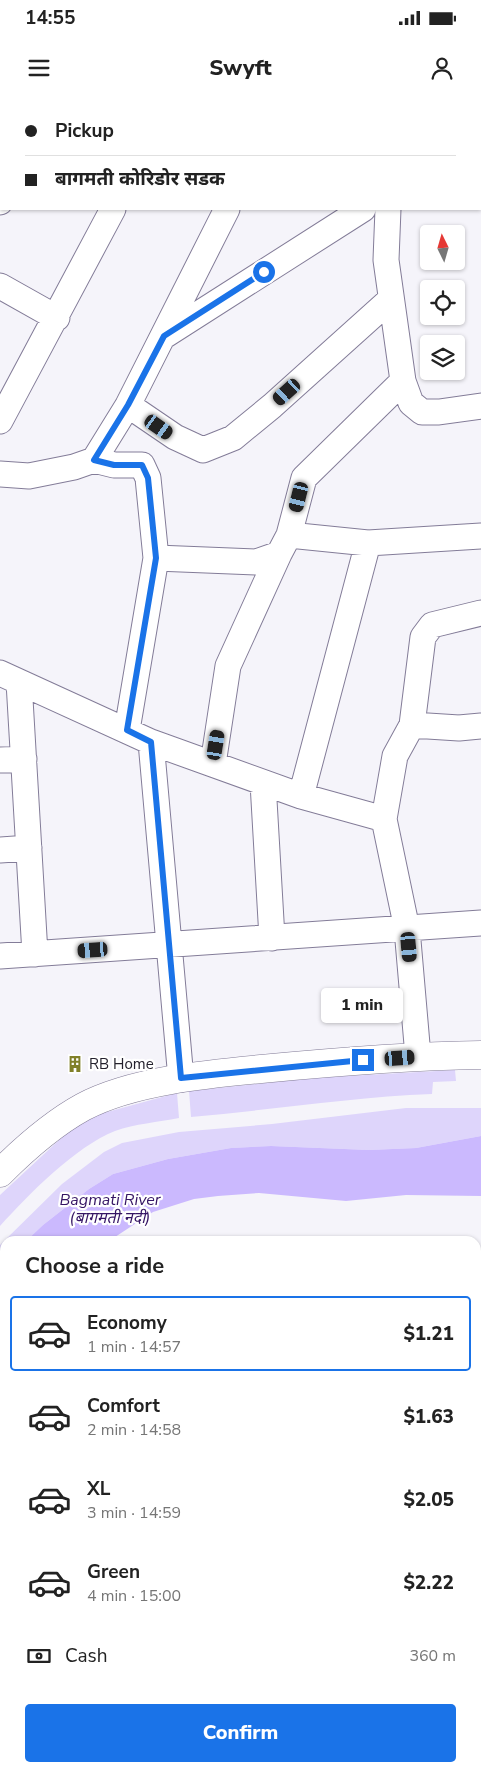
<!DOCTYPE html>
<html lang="en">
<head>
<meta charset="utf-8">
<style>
	body { margin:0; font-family:"Nunito Sans","Noto Sans Devanagari",sans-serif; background:#f6f6f6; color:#222; height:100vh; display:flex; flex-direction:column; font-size:19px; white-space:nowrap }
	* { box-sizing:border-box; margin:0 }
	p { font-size:16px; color:#767676 }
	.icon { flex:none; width:28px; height:28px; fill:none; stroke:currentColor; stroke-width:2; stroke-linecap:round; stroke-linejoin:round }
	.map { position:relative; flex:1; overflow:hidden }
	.drawer { position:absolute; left:0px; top:1136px; width:481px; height:536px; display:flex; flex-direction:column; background:#fff; border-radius:15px 15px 0 0; box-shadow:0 1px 4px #0004 }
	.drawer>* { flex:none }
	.top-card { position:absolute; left:0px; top:0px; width:481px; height:110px; box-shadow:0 1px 4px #0004; display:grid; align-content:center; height:110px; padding:0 25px; background:#fff }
	.needle { width:32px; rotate:355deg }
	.fabs { position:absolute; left:420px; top:125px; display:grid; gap:10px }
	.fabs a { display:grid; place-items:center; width:45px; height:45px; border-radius:5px; background:#fff; box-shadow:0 1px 4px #0004; font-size:25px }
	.end { position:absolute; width:22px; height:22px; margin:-11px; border:6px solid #1a73e8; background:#fff; box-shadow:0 0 0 2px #fff }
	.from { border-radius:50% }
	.bubble { position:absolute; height:35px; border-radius:5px; background:#fff; box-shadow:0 1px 4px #0004; font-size:16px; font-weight:800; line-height:35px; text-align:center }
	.car { position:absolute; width:15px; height:30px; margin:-15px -8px; border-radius:6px; box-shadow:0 0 4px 1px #0007; background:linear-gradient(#222 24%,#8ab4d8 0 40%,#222 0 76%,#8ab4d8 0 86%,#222 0) }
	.top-card b { display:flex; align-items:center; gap:18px; height:48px; font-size:19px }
	.top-card b+b { border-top:1px solid #e0e0e0 }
	.top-card i { width:12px; height:12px; background:#222 }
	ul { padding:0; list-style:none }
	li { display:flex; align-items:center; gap:15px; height:75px; margin:0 10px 8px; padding:0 15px; border:2px solid transparent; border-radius:5px }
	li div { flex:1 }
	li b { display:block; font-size:19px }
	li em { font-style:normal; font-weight:800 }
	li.on { border-color:#1a73e8 }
	li>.icon { width:45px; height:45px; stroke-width:1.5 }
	h2 { padding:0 25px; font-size:22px; line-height:60px }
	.pay { display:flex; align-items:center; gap:12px; height:55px; padding:0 25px; font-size:19px }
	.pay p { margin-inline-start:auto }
	.cta { display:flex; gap:10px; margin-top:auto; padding:10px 25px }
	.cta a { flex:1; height:58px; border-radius:5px; background:#1a73e8; color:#fff; font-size:20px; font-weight:800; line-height:58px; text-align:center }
	.status { display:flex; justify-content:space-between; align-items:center; height:35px; padding:0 25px; background:#fff; direction:ltr }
	.status svg { height:14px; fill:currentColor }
	header { display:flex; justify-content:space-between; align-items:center; height:65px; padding:0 25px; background:#fff; font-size:22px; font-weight:800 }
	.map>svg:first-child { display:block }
	.green { fill:#ded5fb }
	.water { fill:#cbb9fe }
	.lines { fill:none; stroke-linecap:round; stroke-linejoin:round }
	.minor-casing { stroke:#837c98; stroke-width:27 }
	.major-casing { stroke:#837c98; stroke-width:29 }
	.minor { stroke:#fff; stroke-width:25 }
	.major { stroke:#fff; stroke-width:28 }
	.route { stroke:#1a73e8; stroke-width:6 }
	.labels { text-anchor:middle; stroke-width:4.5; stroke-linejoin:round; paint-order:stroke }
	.poi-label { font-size:15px; fill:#23202c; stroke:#fff; text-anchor:start }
	.water-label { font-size:16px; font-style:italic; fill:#351564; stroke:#fff }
</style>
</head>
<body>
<div class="status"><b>14:55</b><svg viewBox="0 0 49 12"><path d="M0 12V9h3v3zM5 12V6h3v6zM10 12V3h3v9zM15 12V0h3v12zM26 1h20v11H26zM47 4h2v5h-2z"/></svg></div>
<header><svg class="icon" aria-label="menu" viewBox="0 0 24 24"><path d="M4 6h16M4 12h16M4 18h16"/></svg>Swyft<svg class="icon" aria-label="person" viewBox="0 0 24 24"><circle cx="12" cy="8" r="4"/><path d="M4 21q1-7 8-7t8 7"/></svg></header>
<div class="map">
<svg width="481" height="1672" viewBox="0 0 481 1672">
	<rect width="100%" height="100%" fill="#f5f4fa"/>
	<path class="green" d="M455,970L456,981L433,982L432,994C352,997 272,1010 191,1017L189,991L312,978Z
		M177,993L179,1018C158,1022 135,1024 115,1031C75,1047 29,1094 0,1126V1095L72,1028L96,1015Z
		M406,1008H481V1036L416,1048L369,1050L271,1046L231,1048L168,1059L113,1074L89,1089L43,1125L26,1141H5V1179L0,1190V1145L62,1084L104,1052L122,1043L179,1032L272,1024Z
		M5,1577V1642L0,1657V1595Z"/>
	<path class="water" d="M481,1036V1096L406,1095L346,1101L259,1093L218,1096L194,1099L153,1112L109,1141H26L43,1125L89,1089L113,1074L168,1059L231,1048L271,1046L369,1050L416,1048Z
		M5,1179V1259L0,1272V1190Z"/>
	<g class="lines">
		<g class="minor-casing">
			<path id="minor" d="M192,0L194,1
				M378,0V1
				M50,1V0
				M168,1L169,0
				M231,1L248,0
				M287,1V0
				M480,49H481
				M0,102L1,100
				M388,109L386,160L403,281L411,303L422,312H439L481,306
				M0,186L57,218
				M164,236L363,109
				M128,305L175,337L203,350L233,338L272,306L391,199
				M0,321L113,109
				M94,360L128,305L227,109
				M0,374L29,376L74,367L94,360L114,365H142L148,378L156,458L127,630
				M289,435L304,378L403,281
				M156,458L256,462L279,454L289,435L368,443L481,436
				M0,573L151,642L301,696L384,719
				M19,582L35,854
				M412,625L423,537L432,525L481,513
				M151,642L181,979
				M0,660L24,659
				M213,664L228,566L279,454
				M263,683L272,838
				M301,696L368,443
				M0,750L29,748
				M0,856L481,823
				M418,956L407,829L384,719L395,656L412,625L459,628L481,626
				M476,1180H481
				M12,1672L13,1668
				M432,1672V1668"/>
		</g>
		<g class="major-casing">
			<path id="major" d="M0,1073C25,1048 52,1024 83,1007C132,981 207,974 261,969C334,962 407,956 481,955"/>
		</g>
		<use href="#minor" class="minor"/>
		<use href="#major" class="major"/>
	</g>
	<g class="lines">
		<path class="route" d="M264,172L164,236L128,305L94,360L114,365H142L148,378L156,458L127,630L151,642L181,978L363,960"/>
	</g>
	<defs>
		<g id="building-bare" transform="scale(1.35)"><path d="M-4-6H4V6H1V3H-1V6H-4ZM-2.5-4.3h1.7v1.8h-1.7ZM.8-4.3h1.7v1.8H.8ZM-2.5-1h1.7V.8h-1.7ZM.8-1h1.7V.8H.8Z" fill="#818029" stroke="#fff" stroke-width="2.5" paint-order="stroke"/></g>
	</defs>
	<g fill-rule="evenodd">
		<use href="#building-bare" x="75" y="964"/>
	</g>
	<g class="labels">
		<g class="poi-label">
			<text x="89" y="969">RB Home</text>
		</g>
		<g class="water-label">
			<text x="110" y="1105">Bagmati River<tspan x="110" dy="18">(बागमती नदी)</tspan></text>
		</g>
	</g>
</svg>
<div class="fabs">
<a><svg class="needle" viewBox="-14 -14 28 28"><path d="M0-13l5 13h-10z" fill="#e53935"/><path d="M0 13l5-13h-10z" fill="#767676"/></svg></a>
<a><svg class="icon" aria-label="locate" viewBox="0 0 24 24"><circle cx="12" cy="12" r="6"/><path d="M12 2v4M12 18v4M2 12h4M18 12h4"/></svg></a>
<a><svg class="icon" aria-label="layers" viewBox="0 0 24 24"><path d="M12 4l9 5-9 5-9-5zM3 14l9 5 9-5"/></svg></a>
</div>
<i class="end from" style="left:264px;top:172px"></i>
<i class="end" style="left:363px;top:960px"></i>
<div class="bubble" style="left:321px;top:888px;width:82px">1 min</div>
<i class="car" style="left:287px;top:292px;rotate:228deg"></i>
<i class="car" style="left:159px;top:327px;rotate:125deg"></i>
<i class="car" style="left:299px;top:397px;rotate:194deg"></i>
<i class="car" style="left:216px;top:645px;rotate:9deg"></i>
<i class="car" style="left:409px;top:847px;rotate:175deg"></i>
<i class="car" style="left:93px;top:850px;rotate:266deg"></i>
<i class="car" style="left:400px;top:958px;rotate:86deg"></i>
<div class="top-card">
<b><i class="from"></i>Pickup</b>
<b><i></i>बागमती कोरिडोर सडक</b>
</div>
<section class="drawer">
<h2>Choose a ride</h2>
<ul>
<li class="on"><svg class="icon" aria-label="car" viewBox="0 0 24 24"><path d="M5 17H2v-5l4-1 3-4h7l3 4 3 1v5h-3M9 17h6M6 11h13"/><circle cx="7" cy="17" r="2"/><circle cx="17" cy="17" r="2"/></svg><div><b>Economy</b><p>1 min · 14:57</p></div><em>$1.21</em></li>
<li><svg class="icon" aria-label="car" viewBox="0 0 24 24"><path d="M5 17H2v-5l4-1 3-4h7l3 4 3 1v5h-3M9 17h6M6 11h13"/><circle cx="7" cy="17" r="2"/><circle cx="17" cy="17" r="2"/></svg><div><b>Comfort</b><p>2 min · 14:58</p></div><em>$1.63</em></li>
<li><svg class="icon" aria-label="car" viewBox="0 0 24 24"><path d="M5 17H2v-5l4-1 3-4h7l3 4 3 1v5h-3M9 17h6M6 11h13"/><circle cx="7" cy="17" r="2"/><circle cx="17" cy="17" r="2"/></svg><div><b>XL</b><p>3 min · 14:59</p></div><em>$2.05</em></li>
<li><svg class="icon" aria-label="car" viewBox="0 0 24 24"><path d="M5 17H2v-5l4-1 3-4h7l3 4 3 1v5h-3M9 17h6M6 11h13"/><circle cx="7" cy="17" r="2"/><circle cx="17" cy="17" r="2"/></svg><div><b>Green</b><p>4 min · 15:00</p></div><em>$2.22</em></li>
</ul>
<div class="pay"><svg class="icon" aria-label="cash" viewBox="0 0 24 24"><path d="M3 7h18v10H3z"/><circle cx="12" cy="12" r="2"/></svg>Cash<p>360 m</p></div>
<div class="cta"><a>Confirm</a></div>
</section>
</div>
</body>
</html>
